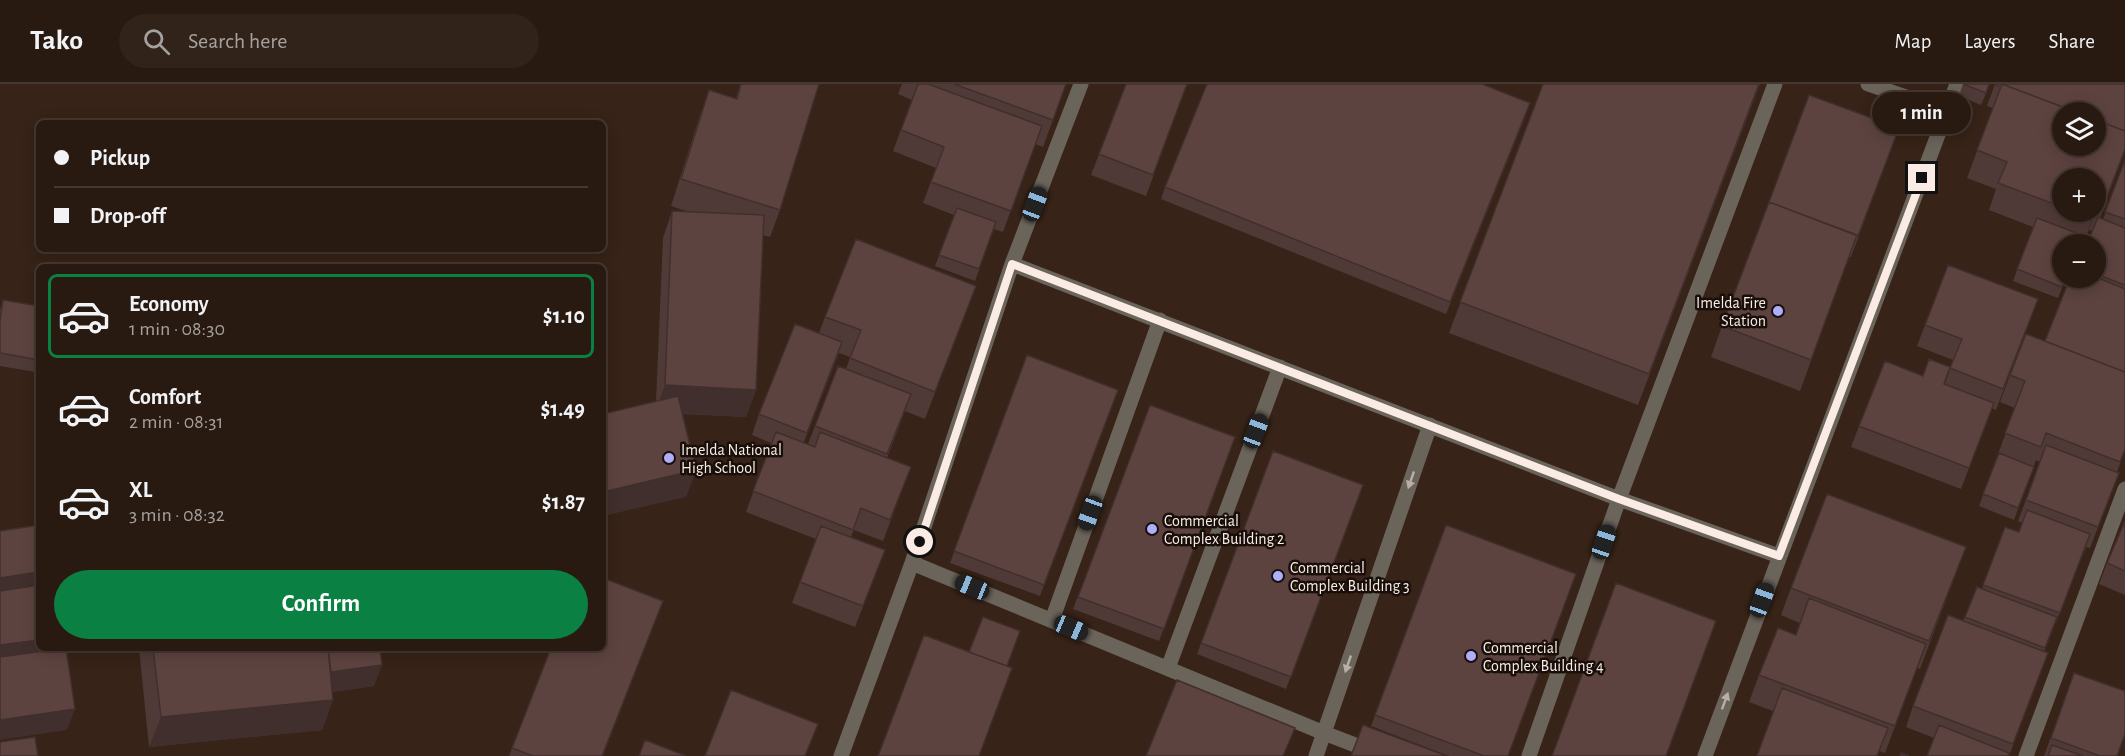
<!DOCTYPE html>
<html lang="en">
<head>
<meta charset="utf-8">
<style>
	body { margin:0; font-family:"Alegreya Sans",sans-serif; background:#31231a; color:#f1f3f6; height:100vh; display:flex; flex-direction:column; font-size:22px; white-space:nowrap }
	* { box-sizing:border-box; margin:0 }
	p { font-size:20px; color:#a5a19f }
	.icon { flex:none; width:33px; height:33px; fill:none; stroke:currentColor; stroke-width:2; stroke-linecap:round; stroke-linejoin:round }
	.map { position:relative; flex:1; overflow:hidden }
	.panel { position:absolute; left:36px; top:180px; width:570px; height:387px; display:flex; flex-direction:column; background:#291a11; border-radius:9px; box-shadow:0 3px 15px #0003,0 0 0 2px #453831 }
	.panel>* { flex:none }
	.banner { position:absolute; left:36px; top:36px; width:570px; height:132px; border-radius:9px; box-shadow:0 3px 15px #0003,0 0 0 2px #453831; display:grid; align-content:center; height:132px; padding:0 18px; background:#291a11 }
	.controls { position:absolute; left:2052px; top:18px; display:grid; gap:12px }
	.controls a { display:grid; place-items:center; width:54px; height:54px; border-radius:50%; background:#291a11; box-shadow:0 3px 15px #0003,0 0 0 2px #453831; font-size:30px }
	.end { position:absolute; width:27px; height:27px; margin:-14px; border:8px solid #faece4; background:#111; box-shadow:0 0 0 3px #111 }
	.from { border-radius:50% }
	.bubble { position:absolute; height:42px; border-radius:21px; background:#291a11; box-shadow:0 3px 15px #0003,0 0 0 2px #453831; font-size:20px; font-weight:700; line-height:42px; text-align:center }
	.car { position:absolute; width:18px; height:36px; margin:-18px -9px; border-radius:8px; box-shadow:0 0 4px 2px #0007; background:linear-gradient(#222 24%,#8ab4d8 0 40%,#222 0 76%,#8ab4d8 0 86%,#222 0) }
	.banner b { display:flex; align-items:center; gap:21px; height:57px; font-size:22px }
	.banner b+b { border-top:2px solid #453831 }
	.banner i { width:15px; height:15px; background:#f1f3f6 }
	ul { padding:10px 0 0; list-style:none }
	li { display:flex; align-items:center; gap:18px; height:84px; margin:0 12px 9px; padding:0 6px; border:3px solid transparent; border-radius:9px }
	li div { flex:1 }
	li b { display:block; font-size:22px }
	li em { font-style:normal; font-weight:700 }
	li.current { border-color:#0b8043 }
	li>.icon { width:54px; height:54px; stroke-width:1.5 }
	.cta { display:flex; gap:12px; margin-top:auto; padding:12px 18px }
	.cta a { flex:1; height:69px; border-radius:36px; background:#0b8043; color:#fff; font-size:24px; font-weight:700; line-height:69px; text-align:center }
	header { display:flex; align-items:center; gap:36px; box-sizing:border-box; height:84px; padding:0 30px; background:#291a11; border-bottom:2px solid #453831 }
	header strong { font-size:28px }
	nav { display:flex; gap:33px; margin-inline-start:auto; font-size:21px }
	.search { width:420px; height:54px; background:#31231a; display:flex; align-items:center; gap:15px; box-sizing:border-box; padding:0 21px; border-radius:33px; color:#a5a19f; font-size:22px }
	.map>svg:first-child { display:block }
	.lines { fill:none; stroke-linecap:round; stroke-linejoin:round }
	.minor { stroke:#6b645b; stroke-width:15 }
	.wall { fill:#503a37; fill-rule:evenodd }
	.shaded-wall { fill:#412f2d }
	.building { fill:#5d4340; stroke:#412f2d; stroke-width:1.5 }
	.oneway { fill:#baafa6 }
	.route { stroke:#faece4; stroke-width:8 }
	.poi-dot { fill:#aeaefa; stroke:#180f0a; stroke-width:2 }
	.labels { text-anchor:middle; stroke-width:5; stroke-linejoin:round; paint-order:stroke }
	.poi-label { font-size:16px; fill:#faece4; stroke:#180f0a; text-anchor:start }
</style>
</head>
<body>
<header>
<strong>Tako</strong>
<div class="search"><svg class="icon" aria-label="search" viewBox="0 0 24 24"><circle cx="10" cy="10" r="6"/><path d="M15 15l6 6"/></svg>Search here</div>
<nav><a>Map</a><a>Layers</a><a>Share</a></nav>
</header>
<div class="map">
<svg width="2125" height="672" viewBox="0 0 2125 672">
	<rect width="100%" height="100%" fill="#372317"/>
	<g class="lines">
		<path class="minor" d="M1868,0L1947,27
			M1012,180L1619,415L1779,472
			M912,479L1324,649L1384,672
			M1052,536L1160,236
			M1168,584L1280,283
			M841,672L912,479L1012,180L1081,0
			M1316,672L1430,341
			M1529,672L1619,415L1775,0
			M1705,672L1957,0
			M2026,672L2125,405"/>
	</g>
	<path class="wall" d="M740,0H819L780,126L770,153L763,151L756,306L746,333L683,330L696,386L686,413L656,318L663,154L672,127L689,128L671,122L699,34L709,6L736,14Z
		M902,0H1066L1043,63L1035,60L1003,148L994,145L975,197L935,182L954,131L923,119L936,84L893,67L912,16L898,10Z
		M1126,0H1187L1146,112L1091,91Z
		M1543,0H1760L1638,321L1449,249Z
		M1963,0H1990L1981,21L1959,12Z
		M1995,0L2125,66L2100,134L2103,135L2125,76V366L2117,388L2119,389L2090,464L2086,463L2044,568L2040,590L2009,672H1927L1934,654L1906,643L1913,622L1963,537L1977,503L1982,505L2005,443L2019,448L2022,439L2018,437L2040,378L2036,376L2014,436L1979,422L2015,324L2000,318L2010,291L2045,257L2096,194V160L2093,147L2089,146L2083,160H2062L2066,194L2058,214L2013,197L2033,143L1989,126L1996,105L1967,94L1993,24L1987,22ZM2062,94L2096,128H2062Z
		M1526,31L1446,230L1161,115L1165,103Z
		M1899,44L1851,173H1849L1800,307L1711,273L1722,242Z
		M976,202L925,335L905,327L887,374L911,383L883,457L854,446L851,453L885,466L855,543L792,519L816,455L746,428L771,359L752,351L759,330L819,249L825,233ZM839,269L850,273L846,285L815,342L808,360L804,358Z
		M3,216L39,222V277L35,288L0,282V226Z
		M2030,236L1996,326L1992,324L1961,405L1851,363L1859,342L1923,292L1945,300L1953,276L1917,262L1925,241Z
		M1027,271L1118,306L1040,512L950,479Z
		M1150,321L1235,353L1159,557L1073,525Z
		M1273,367L1363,401L1286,605L1197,570Z
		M2125,437V511L2099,500L2107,479Z
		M1446,441L1508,672H1449L1371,642Z
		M1966,463L1920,585L1917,584L1885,669L1749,618L1759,591L1796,551L1800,539L1781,531L1791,504Z
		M663,517L603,672H509L551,564Z
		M139,564H380L374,602L332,608L333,616L322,646L149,663Z
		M2074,589L2117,672H2044Z"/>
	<path class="shaded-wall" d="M2099,119L2089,146L2083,160L2092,135Z
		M976,202L966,229L925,335L935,308Z
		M842,258L835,279L799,370L807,349Z
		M665,301L756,306L746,333L655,328Z
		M696,386L686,413L603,432V408Z
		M39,488V508L0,514V494Z
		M663,517L603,672H602Z
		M39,556V564H46L42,575L0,581V561Z
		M382,581L374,602L324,609L331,588Z
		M333,616L322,646L149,663L161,633Z
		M75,625L67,646L0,656V636Z"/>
	<path class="building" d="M741,0H819L780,126L681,95L709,6L737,15Z
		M918,0H928L1042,42L1011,127L931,98L944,63L901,46Z
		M954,0H1066L1053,36Z
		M1126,0H1187L1153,91L1099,70Z
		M1207,0H1482L1530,19L1450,218L1165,103Z
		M1543,0H1759L1649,290L1460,218Z
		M1963,0H1989L1986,9Z
		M1995,0H2125V47L2096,36V28H2076L2002,0L2001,3L1995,1Z
		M2002,0L2076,28H2062V62H2096V36L2125,47V65L2104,121L2099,119L2096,127V94H2062V123L1998,99L2007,78L1977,66Z
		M1809,11L1899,44L1858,152L1769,118Z
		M2125,76V135L2105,128Z
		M1769,118L1857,151L1811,276L1722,242Z
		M957,124L996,138L979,185L939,171Z
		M672,127L764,131L756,306L665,301Z
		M2073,128H2095L2092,135Z
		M2098,133L2125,144V201L2096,190V160H2087Z
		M2037,134L2082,151L2078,160H2062V194H2066L2062,203L2017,185Z
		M856,155L976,202L935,308L850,274L861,246L825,233Z
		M1948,181L2038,215L2003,305L1950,284L1962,255L1925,241Z
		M2096,193L2125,205V288L2045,257L2070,194Z
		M3,216L39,222V276L0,269V237Z
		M795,240L842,258L807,349L759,330Z
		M2026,250L2125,288V365L2120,378L2046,349L2041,363L2005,349L2025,297L2010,291Z
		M1027,271L1118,306L1044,501L954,467Z
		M1929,275L1950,283L1944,300L1994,319L1969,384L1859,342L1885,277L1923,292Z
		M838,282L911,310L887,370L815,342Z
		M678,312L696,386L603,408V330Z
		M1150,321L1235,353L1164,545L1078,513Z
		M776,348L815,363L820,348L911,383L890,436L861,424L853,446L753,407Z
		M2046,361L2119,389L2098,443L2026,416Z
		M1273,367L1363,401L1291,593L1201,559Z
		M1999,369L2034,383L2018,424L1983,410Z
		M1827,410L1966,463L1929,557L1791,504Z
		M2027,426L2090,450L2060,529L1983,501L2005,443L2019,448Z
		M2125,437V487L2107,479Z
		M39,441V488L0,494V447Z
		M1446,441L1576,490L1508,672H1484L1375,631Z
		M821,442L885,466L863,522L800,498Z
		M603,494L663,517L602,672H533L512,664L551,564H603Z
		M1616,499L1716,537L1666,672H1552Z
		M39,501V556L0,561V507Z
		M1977,503L2057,533L2045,564L1965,533Z
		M1809,514L1926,560L1895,642L1759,591L1778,544L1796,551Z
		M1948,531L2048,569L2013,660L1913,622Z
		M983,533L1020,547L1007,582L969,568Z
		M924,551L1012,584L979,672H878Z
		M66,564L75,625L0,636V573Z
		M153,564H328L333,616L161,633Z
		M328,564H380L382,581L331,588Z
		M2074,589L2125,607V650L2117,672H2100L2051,654Z
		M1177,596L1295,644L1283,672H1146Z
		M1782,604L1888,644L1877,672H1757Z
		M731,606L818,640L805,672H705Z
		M1363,641L1447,672H1351Z
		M1939,641L2009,669L2008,672H1927Z
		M35,653L38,672H0V658Z
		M645,656L686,672H639Z
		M2052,661L2083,672H2048Z
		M1901,669L1909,672H1900Z"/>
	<defs><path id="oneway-solid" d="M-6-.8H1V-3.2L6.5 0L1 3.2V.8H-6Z" transform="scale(1.5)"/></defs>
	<g class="oneway">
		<use href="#oneway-solid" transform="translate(1411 396) rotate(109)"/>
		<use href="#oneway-solid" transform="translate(1348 580) rotate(109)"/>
		<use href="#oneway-solid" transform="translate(1725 617) rotate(-70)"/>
	</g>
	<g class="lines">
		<path class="route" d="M920,458L1012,180L1619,415L1779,472L1922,94"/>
	</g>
	<g class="poi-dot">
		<circle cx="1778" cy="227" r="6"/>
		<circle cx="669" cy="374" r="6"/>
		<circle cx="1152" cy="445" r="6"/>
		<circle cx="1278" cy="492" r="6"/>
		<circle cx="1471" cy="572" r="6"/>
	</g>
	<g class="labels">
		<g class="poi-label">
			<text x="1766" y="224" text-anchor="end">Imelda Fire<tspan x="1766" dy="18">Station</tspan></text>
			<text x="681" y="371">Imelda National<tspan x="681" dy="18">High School</tspan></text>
			<text x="1164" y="442">Commercial<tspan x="1164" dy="18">Complex Building 2</tspan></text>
			<text x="1290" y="489">Commercial<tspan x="1290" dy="18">Complex Building 3</tspan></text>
			<text x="1483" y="569">Commercial<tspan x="1483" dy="18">Complex Building 4</tspan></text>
		</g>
	</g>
</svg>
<div class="controls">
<a><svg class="icon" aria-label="layers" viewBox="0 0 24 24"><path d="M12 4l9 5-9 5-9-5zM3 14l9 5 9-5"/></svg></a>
<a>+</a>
<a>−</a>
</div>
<i class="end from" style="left:920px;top:458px"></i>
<i class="end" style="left:1922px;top:94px"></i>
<div class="bubble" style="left:1872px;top:8px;width:99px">1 min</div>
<i class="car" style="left:1035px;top:120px;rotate:21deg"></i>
<i class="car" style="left:1256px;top:347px;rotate:21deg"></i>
<i class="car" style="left:1090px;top:429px;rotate:200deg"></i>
<i class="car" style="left:1604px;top:458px;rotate:19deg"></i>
<i class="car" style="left:972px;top:503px;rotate:292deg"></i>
<i class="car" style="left:1762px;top:516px;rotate:20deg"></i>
<i class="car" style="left:1071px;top:544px;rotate:113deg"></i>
<div class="banner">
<b><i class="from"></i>Pickup</b>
<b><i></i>Drop-off</b>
</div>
<section class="panel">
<ul>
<li class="current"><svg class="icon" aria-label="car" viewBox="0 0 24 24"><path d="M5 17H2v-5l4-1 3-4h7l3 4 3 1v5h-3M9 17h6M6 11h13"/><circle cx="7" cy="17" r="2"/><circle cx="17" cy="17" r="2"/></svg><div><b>Economy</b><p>1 min · 08:30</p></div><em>$1.10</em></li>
<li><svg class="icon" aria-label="car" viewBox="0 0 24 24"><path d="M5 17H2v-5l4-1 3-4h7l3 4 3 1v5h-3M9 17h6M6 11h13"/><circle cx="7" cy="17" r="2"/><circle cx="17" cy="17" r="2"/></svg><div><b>Comfort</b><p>2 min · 08:31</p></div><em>$1.49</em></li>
<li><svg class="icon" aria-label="car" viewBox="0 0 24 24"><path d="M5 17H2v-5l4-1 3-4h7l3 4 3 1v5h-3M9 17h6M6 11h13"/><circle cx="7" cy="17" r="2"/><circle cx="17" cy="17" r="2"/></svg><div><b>XL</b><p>3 min · 08:32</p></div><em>$1.87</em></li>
</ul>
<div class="cta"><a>Confirm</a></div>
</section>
</div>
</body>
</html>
